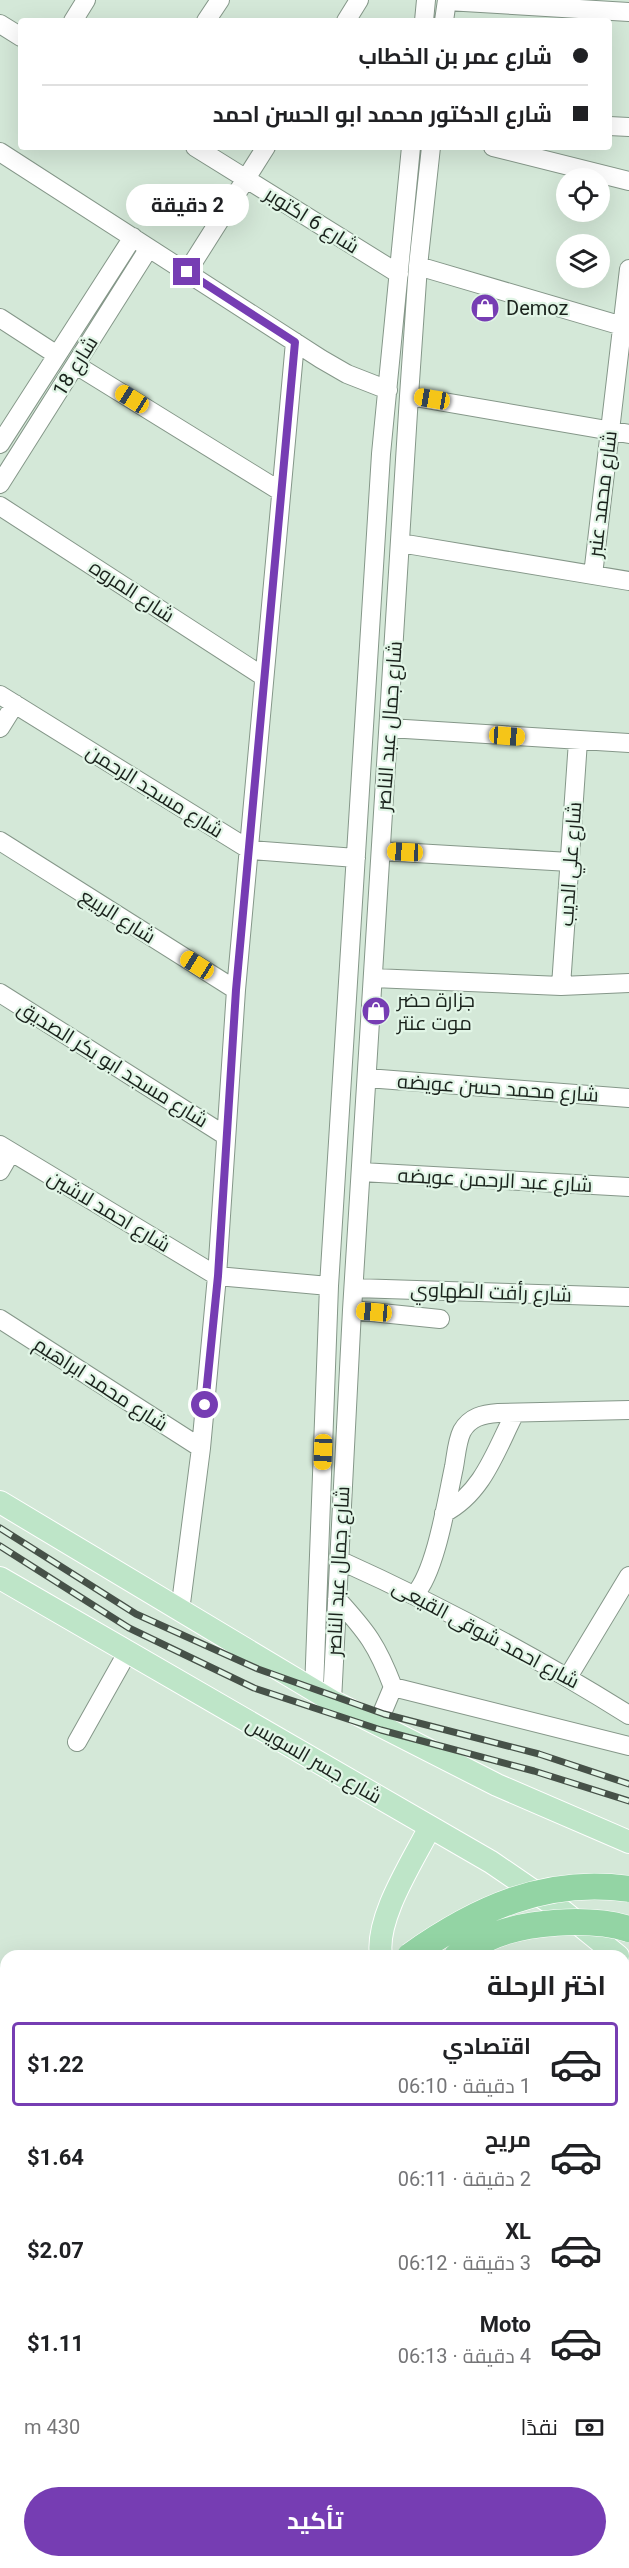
<!DOCTYPE html>
<html lang="ar">
<head>
<meta charset="utf-8">
<style>
	body { margin:0; font-family:Roboto,Cairo,sans-serif; background:#f6f6f6; color:#202124; direction:rtl; height:100vh; display:flex; flex-direction:column; font-size:22px; white-space:nowrap }
	* { box-sizing:border-box; margin:0 }
	p { font-size:20px; color:#757577 }
	.icon { flex:none; width:33px; height:33px; fill:none; stroke:currentColor; stroke-width:2; stroke-linecap:round; stroke-linejoin:round }
	.map { position:relative; flex:1; overflow:hidden; direction:ltr }
	.panel { position:absolute; left:0px; top:1950px; width:630px; height:618px; display:flex; flex-direction:column; background:#fff; border-radius:18px 18px 0 0; box-shadow:0 6px 24px #0002; direction:rtl }
	.panel>* { flex:none }
	.hud { position:absolute; left:18px; top:18px; width:594px; height:132px; border-radius:6px; box-shadow:0 6px 24px #0002; direction:rtl; display:grid; align-content:center; height:132px; padding:0 24px; background:#fff }
	.tools { position:absolute; left:556px; top:168px; display:grid; gap:12px }
	.tools a { display:grid; place-items:center; width:54px; height:54px; border-radius:50%; background:#fff; box-shadow:0 6px 24px #0002; font-size:30px }
	.end { position:absolute; width:27px; height:27px; margin:-14px; border:8px solid #763db3; background:#fff; box-shadow:0 0 0 3px #fff }
	.from { border-radius:50% }
	.bubble { position:absolute; height:42px; border-radius:21px; background:#fff; box-shadow:0 6px 24px #0002; font-size:20px; font-weight:700; line-height:42px; text-align:center; direction:rtl }
	.car { position:absolute; width:18px; height:36px; margin:-18px -9px; border-radius:8px; box-shadow:0 0 4px 2px #0007; background:linear-gradient(#f5c518 24%,#345 0 40%,#f5c518 0 76%,#345 0 86%,#f5c518 0) }
	.hud b { display:flex; align-items:center; gap:21px; height:57px; font-size:22px }
	.hud b+b { border-top:2px solid #e0e0e0 }
	.hud i { width:15px; height:15px; background:#202124 }
	ul { padding:0; list-style:none }
	li { display:flex; align-items:center; gap:18px; height:84px; margin:0 12px 9px; padding:0 12px; border:3px solid transparent; border-radius:6px }
	li div { flex:1 }
	li b { display:block; font-size:22px }
	li em { font-style:normal; font-weight:700 }
	li.current { border-color:#763db3 }
	li>.icon { width:54px; height:54px; stroke-width:1.5 }
	h2 { padding:0 24px; font-size:27px; line-height:72px }
	.pay { display:flex; align-items:center; gap:15px; height:66px; padding:0 24px; font-size:22px }
	.pay p { margin-inline-start:auto }
	.cta { display:flex; gap:12px; margin-top:auto; padding:12px 24px }
	.cta a { flex:1; height:69px; border-radius:36px; background:#763db3; color:#fff; font-size:24px; font-weight:700; line-height:69px; text-align:center }
	.map>svg:first-child { display:block }
	.built { fill:#c5e0cb }
	.lines { fill:none; stroke-linecap:round; stroke-linejoin:round }
	.minor-casing { stroke:#859789; stroke-width:20 }
	.major-casing { stroke:#fff; stroke-width:24 }
	.highway-casing { stroke:#fff; stroke-width:27 }
	.minor { stroke:#fff; stroke-width:18 }
	.major { stroke:#bee5c8; stroke-width:22 }
	.highway { stroke:#93d4a4; stroke-width:26 }
	.rail-casing { stroke:#465148; stroke-width:7 }
	.rail { stroke:#e1f5e6; stroke-width:4.5; stroke-dasharray:14; stroke-linecap:butt }
	.highway-bridge-casing { stroke:#fff; stroke-width:27; stroke-linecap:butt }
	.highway-bridge { stroke:#93d4a4; stroke-width:26 }
	.route { stroke:#763db3; stroke-width:8 }
	.labels { text-anchor:middle; stroke-width:4.5; stroke-linejoin:round; paint-order:stroke }
	.street-label { font-size:20px; fill:#1a221c; stroke:#e1f5e6 }
	.poi-label { font-size:20px; fill:#1a221c; stroke:#e1f5e6; text-anchor:start }
</style>
</head>
<body>
<div class="map">
<svg width="629" height="2568" viewBox="0 0 629 2568">
	<rect width="100%" height="100%" fill="#d4e8d8"/>
	<path class="built" d="M0,2225L6,2228V2562H583L590,2568H0Z"/>
	<g class="lines">
		<g class="minor-casing">
			<path id="minor" d="M447,1L629,12
				M73,21L86,0
				M206,21L220,0
				M346,21L359,0
				M424,21L426,0
				M444,21L447,0
				M0,24L21,37
				M609,126L629,127
				M195,147L399,274
				M493,147L629,181
				M0,152L321,359L347,374L388,390
				M418,266L629,328
				M187,272L266,147
				M0,318L57,355
				M76,365L280,491
				M409,396L629,434
				M0,444L133,237
				M0,484L149,248
				M0,506L264,677
				M400,543L629,581
				M593,575L629,269
				M0,695L250,850L356,858
				M0,728L15,704
				M389,728L629,743
				M0,841L236,990
				M381,851L570,862
				M373,978L561,986L629,983
				M561,986L578,741
				M0,993L226,1136
				M367,1078L629,1098
				M0,1145L217,1276L329,1286
				M0,1171L11,1152
				M361,1172L629,1187
				M354,1288L629,1297
				M352,1310L440,1319
				M0,1319L201,1448
				M444,1513C483,1493 496,1450 515,1413
				M339,1560C439,1605 536,1657 629,1715
				M415,1594C436,1571 447,1499 454,1467C456,1456 457,1441 462,1431C470,1417 483,1414 498,1413L629,1410
				M337,1599C367,1632 377,1645 393,1687
				M180,1611L201,1448L217,1276L236,990L295,342
				M568,1677L629,1576
				M314,1690L329,1286L381,454L411,147
				M332,1701L352,1310L409,396L418,266L431,147
				M377,1725L393,1687L629,1746
				M77,1742L127,1653
				M0,2265L6,2267
				M0,2529L6,2532
				M56,2562L65,2568
				M528,2562L534,2568"/>
		</g>
		<g class="major-casing">
			<path id="major" d="M0,1502L332,1701L497,1785L629,1842
				M0,1578L491,1862L564,1912L618,1956
				M381,1956C375,1918 413,1861 430,1827
				M624,1986L629,1989
				M0,1998L6,2002
				M0,2065L6,2070
				M0,2207L6,2209
				M624,2318L629,2321
				M624,2535L629,2540"/>
		</g>
		<g class="highway-casing">
			<path id="highway" d="M0,2133L6,2134
				M0,2158L6,2160"/>
		</g>
		<use href="#minor" class="minor"/>
		<use href="#major" class="major"/>
		<use href="#highway" class="highway"/>
		<g class="rail-casing">
			<path id="rail" d="M0,1528L136,1614L258,1669L384,1714L539,1754L629,1784
				M0,1546L129,1628L254,1688L381,1730L534,1771L629,1801"/>
		</g>
		<use href="#rail" class="rail"/>
		<g class="highway-bridge-casing">
			<path id="highway-bridge" d="M410,1956C476,1909 546,1877 629,1889
				M457,1956C466,1950 476,1944 486,1939C523,1921 590,1917 629,1929"/>
		</g>
		<use href="#highway-bridge" class="highway-bridge"/>
	</g>
	<g class="lines">
		<path class="route" d="M187,272L295,342L236,990L218,1276L205,1405"/>
	</g>
	<defs>
		<g id="shop-disc" transform="scale(1.5)"><circle r="9.5" fill="#763db3" stroke="#e1f5e6"/><path d="M-5-2.5h2.3a2.7 3.5 0 0 1 5.4 0H5L5.5 6h-11ZM-1.5-2.5h3a1.5 2.3 0 0 0-3 0Z" fill="#fff"/></g>
	</defs>
	<g fill-rule="evenodd">
		<use href="#shop-disc" x="485" y="308"/>
		<use href="#shop-disc" x="376" y="1011"/>
	</g>
	<g class="labels">
		<g class="street-label">
			<text transform="translate(312 220) rotate(32)" y="7">شارع 6 اكتوبر</text>
			<text transform="translate(75 366) rotate(-58)" y="7">شارع 18</text>
			<text transform="translate(602 494) rotate(-83)" y="7">شارع محمد عنبر</text>
			<text transform="translate(132 591) rotate(33)" y="7">شارع المروه</text>
			<text transform="translate(389 726) rotate(-86)" y="7">شارع جمال عبد الناصر</text>
			<text transform="translate(155 791) rotate(32)" y="7">شارع مسجد الرحمن</text>
			<text transform="translate(570 864) rotate(-86)" y="7">شارع علي الديب</text>
			<text transform="translate(118 916) rotate(32)" y="7">شارع الربيع</text>
			<text transform="translate(113 1064) rotate(32)" y="7">شارع مسجد ابو بكر الصديق</text>
			<text transform="translate(498 1088) rotate(4)" y="7">شارع محمد حسن عويضه</text>
			<text transform="translate(495 1180) rotate(3)" y="7">شارع عبد الرحمن عويضه</text>
			<text transform="translate(109 1211) rotate(31)" y="7">شارع احمد لاشين</text>
			<text transform="translate(491 1292) rotate(2)" y="7">شارع رأفت الطهاوي</text>
			<text transform="translate(101 1384) rotate(33)" y="7">شارع محمد ابراهيم</text>
			<text transform="translate(338 1571) rotate(-87)" y="7">شارع جمال عبد الناصر</text>
			<text transform="translate(486 1634) rotate(28)" y="7">شارع احمد شوقى القيعى</text>
			<text transform="translate(314 1760) rotate(30)" y="7">شارع جسر السويس</text>
		</g>
		<g class="poi-label">
			<text x="506" y="315">Demoz</text>
			<text x="397" y="1007">جزارة حضر<tspan x="397" dy="23">موت عنتر</tspan></text>
		</g>
	</g>
</svg>
<div class="tools">
<a><svg class="icon" aria-label="locate" viewBox="0 0 24 24"><circle cx="12" cy="12" r="6"/><path d="M12 2v4M12 18v4M2 12h4M18 12h4"/></svg></a>
<a><svg class="icon" aria-label="layers" viewBox="0 0 24 24"><path d="M12 4l9 5-9 5-9-5zM3 14l9 5 9-5"/></svg></a>
</div>
<i class="end from" style="left:205px;top:1405px"></i>
<i class="end" style="left:187px;top:272px"></i>
<div class="bubble" style="left:126px;top:184px;width:123px">2 دقيقة</div>
<i class="car" style="left:132px;top:399px;rotate:302deg"></i>
<i class="car" style="left:432px;top:399px;rotate:280deg"></i>
<i class="car" style="left:507px;top:736px;rotate:94deg"></i>
<i class="car" style="left:405px;top:852px;rotate:273deg"></i>
<i class="car" style="left:197px;top:965px;rotate:302deg"></i>
<i class="car" style="left:374px;top:1312px;rotate:275deg"></i>
<i class="car" style="left:323px;top:1452px;rotate:182deg"></i>
<div class="hud">
<b><i class="from"></i>شارع عمر بن الخطاب</b>
<b><i></i>شارع الدكتور محمد ابو الحسن احمد</b>
</div>
<section class="panel">
<h2>اختر الرحلة</h2>
<ul>
<li class="current"><svg class="icon" aria-label="car" viewBox="0 0 24 24"><path d="M5 17H2v-5l4-1 3-4h7l3 4 3 1v5h-3M9 17h6M6 11h13"/><circle cx="7" cy="17" r="2"/><circle cx="17" cy="17" r="2"/></svg><div><b>اقتصادي</b><p>1 دقيقة · 06:10</p></div><em>$1.22</em></li>
<li><svg class="icon" aria-label="car" viewBox="0 0 24 24"><path d="M5 17H2v-5l4-1 3-4h7l3 4 3 1v5h-3M9 17h6M6 11h13"/><circle cx="7" cy="17" r="2"/><circle cx="17" cy="17" r="2"/></svg><div><b>مريح</b><p>2 دقيقة · 06:11</p></div><em>$1.64</em></li>
<li><svg class="icon" aria-label="car" viewBox="0 0 24 24"><path d="M5 17H2v-5l4-1 3-4h7l3 4 3 1v5h-3M9 17h6M6 11h13"/><circle cx="7" cy="17" r="2"/><circle cx="17" cy="17" r="2"/></svg><div><b>XL</b><p>3 دقيقة · 06:12</p></div><em>$2.07</em></li>
<li><svg class="icon" aria-label="car" viewBox="0 0 24 24"><path d="M5 17H2v-5l4-1 3-4h7l3 4 3 1v5h-3M9 17h6M6 11h13"/><circle cx="7" cy="17" r="2"/><circle cx="17" cy="17" r="2"/></svg><div><b>Moto</b><p>4 دقيقة · 06:13</p></div><em>$1.11</em></li>
</ul>
<div class="pay"><svg class="icon" aria-label="cash" viewBox="0 0 24 24"><path d="M3 7h18v10H3z"/><circle cx="12" cy="12" r="2"/></svg>نقدًا<p>430 m</p></div>
<div class="cta"><a>تأكيد</a></div>
</section>
</div>
</body>
</html>
